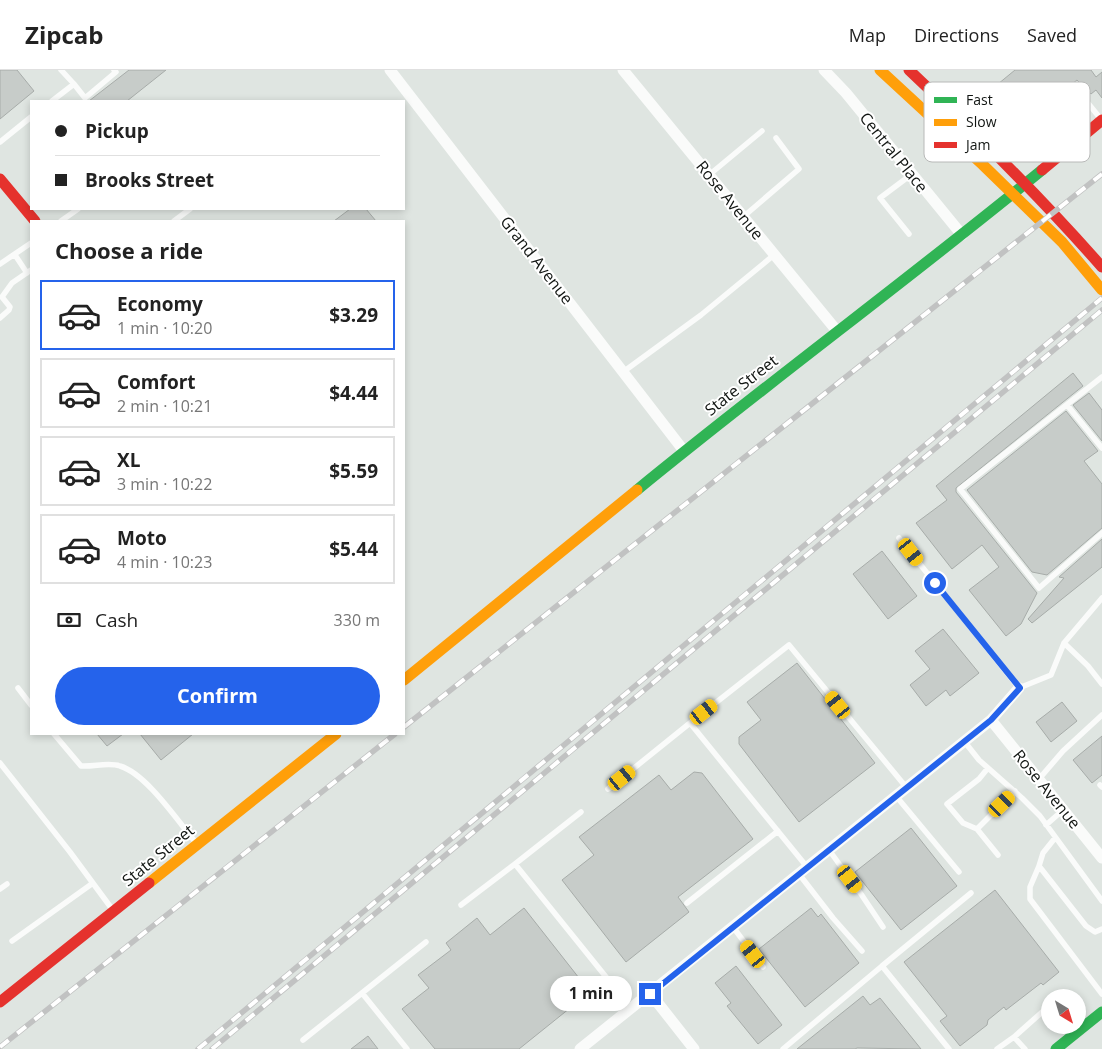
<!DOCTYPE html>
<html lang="en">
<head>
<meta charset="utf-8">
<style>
	body { margin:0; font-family:"Open Sans",sans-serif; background:#f6f6f6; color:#222; height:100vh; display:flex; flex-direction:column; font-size:19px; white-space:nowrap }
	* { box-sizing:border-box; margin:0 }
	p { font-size:16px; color:#767676 }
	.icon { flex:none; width:28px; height:28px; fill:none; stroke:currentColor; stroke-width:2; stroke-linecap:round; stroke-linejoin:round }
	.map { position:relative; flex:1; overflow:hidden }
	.sheet { position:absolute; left:30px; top:150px; width:375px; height:515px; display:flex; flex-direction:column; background:#fff; border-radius:0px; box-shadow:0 2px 8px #0003 }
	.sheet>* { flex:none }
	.banner { position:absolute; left:30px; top:30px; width:375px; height:110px; border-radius:0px; box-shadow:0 2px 8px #0003; display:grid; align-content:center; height:110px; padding:0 25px; background:#fff }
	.needle { width:32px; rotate:142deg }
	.controls { position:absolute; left:1041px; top:919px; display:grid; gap:10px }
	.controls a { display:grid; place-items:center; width:45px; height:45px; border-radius:50%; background:#fff; box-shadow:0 2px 8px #0003; font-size:25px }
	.end { position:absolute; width:22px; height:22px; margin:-11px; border:6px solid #2563eb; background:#fff; box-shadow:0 0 0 2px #fff }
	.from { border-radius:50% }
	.bubble { position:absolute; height:35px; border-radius:18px; background:#fff; box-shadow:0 2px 8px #0003; font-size:16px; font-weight:700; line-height:35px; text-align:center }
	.car { position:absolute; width:15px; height:30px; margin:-15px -8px; border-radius:6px; box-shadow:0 0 4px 1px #0007; background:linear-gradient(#f5c518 24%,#345 0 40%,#f5c518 0 76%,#345 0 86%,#f5c518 0) }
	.banner b { display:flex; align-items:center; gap:18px; height:48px; font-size:19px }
	.banner b+b { border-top:1px solid #e0e0e0 }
	.banner i { width:12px; height:12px; background:#222 }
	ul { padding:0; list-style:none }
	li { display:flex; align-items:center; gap:15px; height:70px; margin:0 10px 8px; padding:0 15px; border:2px solid #e0e0e0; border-radius:0px }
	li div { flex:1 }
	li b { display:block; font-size:19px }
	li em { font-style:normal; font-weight:700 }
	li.current { border-color:#2563eb }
	li>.icon { width:45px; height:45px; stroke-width:1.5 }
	h2 { padding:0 25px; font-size:22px; line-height:60px }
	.pay { display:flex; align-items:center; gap:12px; height:55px; padding:0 25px; font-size:19px }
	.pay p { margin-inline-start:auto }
	.cta { display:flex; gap:10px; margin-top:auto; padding:10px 25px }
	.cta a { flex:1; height:58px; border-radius:30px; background:#2563eb; color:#fff; font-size:20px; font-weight:700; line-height:58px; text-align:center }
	header { display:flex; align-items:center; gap:30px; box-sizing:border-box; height:70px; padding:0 25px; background:#fff; border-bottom:1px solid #e0e0e0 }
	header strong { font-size:24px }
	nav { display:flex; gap:28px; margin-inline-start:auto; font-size:18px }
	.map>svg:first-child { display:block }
	.building { fill:#c7ccc9; stroke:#a7aca9 }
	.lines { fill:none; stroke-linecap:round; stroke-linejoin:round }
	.lane { stroke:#fafbfa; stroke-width:5.5 }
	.street { stroke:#fafbfa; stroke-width:11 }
	.fast { stroke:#30b455; stroke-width:11 }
	.slow { stroke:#ff9f0a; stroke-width:11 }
	.jam { stroke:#e5322d; stroke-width:11 }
	.rail-casing { stroke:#c1c2c2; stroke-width:5.5 }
	.rail { stroke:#fff; stroke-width:4; stroke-dasharray:11; stroke-linecap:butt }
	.route { stroke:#2563eb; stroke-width:6 }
	.labels { text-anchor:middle; stroke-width:4; stroke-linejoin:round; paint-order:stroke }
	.street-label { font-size:16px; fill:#111512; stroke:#fff }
	.key { fill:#fff; stroke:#b8b9b8; stroke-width:1 }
	.key-label { font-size:14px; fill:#111512 }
</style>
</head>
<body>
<header>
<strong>Zipcab</strong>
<nav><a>Map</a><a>Directions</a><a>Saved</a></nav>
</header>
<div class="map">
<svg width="1102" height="979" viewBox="0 0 1102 979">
	<rect width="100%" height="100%" fill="#dfe5e1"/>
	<path class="building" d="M0,0H17L34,21L0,49Z
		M129,0H166L127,31H89Z
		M1015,0H1091L1096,7L1102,2V28L1096,20L1091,24L1077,10L1027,50L998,14Z
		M350,139H366L376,151H334Z
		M1073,303L1083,316L956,418V422L1037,523L1021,554L1006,566L969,520L999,497L982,475L952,499L916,453L947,430L936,416Z
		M1089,323L1102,340V371L1073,335Z
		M1066,341L1098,381L1084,391L1102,414V458L1047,505L1032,502L967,420Z
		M1102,469V497L1032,553L1028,549L1064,508L1059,507Z
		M882,481L917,526L888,549L853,504Z
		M943,559L979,603L950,626L946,620L926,636L910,615L930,599L915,581Z
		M797,593L875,693L799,752L739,674V667L761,650L747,632Z
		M1062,632L1077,651L1051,672L1036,652Z
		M97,664H123L107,676Z
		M140,664H193L161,690Z
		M1102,666V705L1092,713L1073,690Z
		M694,702L702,703L753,769L678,827L689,842L626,892L562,810L594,785L579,767L659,705L671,720Z
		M911,758L957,816L901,860L855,802Z
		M995,820L1059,902L1043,915L1041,913L1006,940L1004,937L988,950L987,955L960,976L940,951L947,946L904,892Z
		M524,838L590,922L519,979H435L402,939L429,918L418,905L451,880L446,873L477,848L490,865Z
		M811,838L818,847L821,844L859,893L805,937L759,879Z
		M736,896L782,955L758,974L727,936L731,933L715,913Z
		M863,926L870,935L880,928L921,979L857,978L855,979H797Z
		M368,966L378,979H351Z"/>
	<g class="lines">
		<path class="lane" d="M74,14L85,28L116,2L114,0
			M52,31L74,14L61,0
			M0,72L31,47
			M1060,82L1046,65L1087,32L1100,48
			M709,105L762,61
			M743,147L799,99L776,68
			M61,151L78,139
			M174,151L190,139
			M909,164L880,128L912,104
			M15,185L27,203
			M0,194L31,173
			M0,248L9,240L10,237L2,227L12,213L31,200
			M623,302L701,245L774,185
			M1102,307L960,419L1039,518L1102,463
			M1067,335L1102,378
			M899,468L1019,618L1051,605L1064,573L1102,528
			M1064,573L1088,596L1102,614
			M18,618L31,635
			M54,664L81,696C94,697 108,692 120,696C147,704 179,753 197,774
			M964,671L979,690L1022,728L1040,746L1102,831
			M0,693L70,782L112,839
			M988,698L979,709L947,734L963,753L977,759L1015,721
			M1039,709L1063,681L1102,645
			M1100,715L1102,717
			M608,719L690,653
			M896,726L959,802
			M1046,755L1063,740
			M977,759L998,785
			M1055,768L1043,783L1039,796L1086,856L1095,862L1102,859
			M829,780L861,824L883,857
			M515,794L581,742
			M1039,796L1030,817V829L1102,924
			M807,797L690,653L789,575L906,717
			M799,804L833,848L862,881
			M0,819L7,814
			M687,833L778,761
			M461,835L515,794L631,938
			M733,857L763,897
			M12,871L93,813
			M362,923L426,872
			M1059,928L1060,926
			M1014,967L1050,935
			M303,970L362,923L407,979
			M783,979L882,896
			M949,979L882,896L971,823
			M997,979L1014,967L1025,979"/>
		<path class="street" d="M390,0L684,381
			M623,0L837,261
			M824,0L846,23L962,165
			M991,650L1102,788
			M650,923L694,979
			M580,979L991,650L1019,618"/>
		<path class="fast" d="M637,420C770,311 909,209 1042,100
			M1056,979L1102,942"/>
		<path class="slow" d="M880,0L983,95L1062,172L1102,220
			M404,610L637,420
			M149,813L336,664"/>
		<path class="jam" d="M909,0C976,63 1041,128 1102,197
			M1042,100L1102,50
			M0,109L35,151
			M0,932L149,813"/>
		<g class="rail-casing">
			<path id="rail" d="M404,657L1102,104
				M0,977L395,664
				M198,979L1102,228
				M212,979L1102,240"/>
		</g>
		<use href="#rail" class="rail"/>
	</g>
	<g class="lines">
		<path class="route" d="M650,924L991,650L1020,618L935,513"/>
	</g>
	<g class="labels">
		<g class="street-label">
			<text transform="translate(894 82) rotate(51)" y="6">Central Place</text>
			<text transform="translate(730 130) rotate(51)" y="6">Rose Avenue</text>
			<text transform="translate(537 190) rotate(52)" y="6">Grand Avenue</text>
			<text transform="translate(741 315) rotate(-38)" y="6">State Street</text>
			<text transform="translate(1047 719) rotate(51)" y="6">Rose Avenue</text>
			<text transform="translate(158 785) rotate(-39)" y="6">State Street</text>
		</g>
	</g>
	<rect x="924" y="12" width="166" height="80" rx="8" class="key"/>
	<rect x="934" y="27" width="23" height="6" fill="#30b455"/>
	<rect x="934" y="49" width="23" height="7" fill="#ff9f0a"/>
	<rect x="934" y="72" width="23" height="6" fill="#e5322d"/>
	<g class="key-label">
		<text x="966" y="35">Fast</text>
		<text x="966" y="57">Slow</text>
		<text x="966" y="80">Jam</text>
	</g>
</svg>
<div class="controls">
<a><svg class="needle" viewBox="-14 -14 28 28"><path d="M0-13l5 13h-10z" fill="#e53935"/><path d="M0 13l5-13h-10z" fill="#767676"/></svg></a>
</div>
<i class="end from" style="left:935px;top:513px"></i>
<i class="end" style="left:650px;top:924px"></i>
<div class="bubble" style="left:550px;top:906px;width:82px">1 min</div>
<i class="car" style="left:911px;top:482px;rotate:142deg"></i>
<i class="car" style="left:838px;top:635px;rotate:321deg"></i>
<i class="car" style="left:704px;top:642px;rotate:52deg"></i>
<i class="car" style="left:622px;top:708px;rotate:51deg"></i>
<i class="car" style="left:1002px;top:734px;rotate:46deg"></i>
<i class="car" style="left:850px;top:809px;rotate:143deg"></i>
<i class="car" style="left:753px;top:884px;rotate:323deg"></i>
<div class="banner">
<b><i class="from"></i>Pickup</b>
<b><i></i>Brooks Street</b>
</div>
<section class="sheet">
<h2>Choose a ride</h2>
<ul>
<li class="current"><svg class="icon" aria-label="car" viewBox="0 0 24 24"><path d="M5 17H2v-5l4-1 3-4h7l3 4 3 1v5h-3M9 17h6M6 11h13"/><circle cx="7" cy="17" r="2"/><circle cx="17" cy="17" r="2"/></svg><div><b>Economy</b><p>1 min · 10:20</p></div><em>$3.29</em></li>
<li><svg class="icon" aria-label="car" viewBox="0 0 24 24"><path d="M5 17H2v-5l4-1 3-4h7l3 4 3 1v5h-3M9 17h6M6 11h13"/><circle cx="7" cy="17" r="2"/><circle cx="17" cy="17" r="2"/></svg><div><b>Comfort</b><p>2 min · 10:21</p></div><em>$4.44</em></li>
<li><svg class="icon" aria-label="car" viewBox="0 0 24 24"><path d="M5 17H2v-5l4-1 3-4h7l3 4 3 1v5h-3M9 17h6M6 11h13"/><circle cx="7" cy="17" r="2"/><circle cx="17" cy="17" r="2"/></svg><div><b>XL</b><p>3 min · 10:22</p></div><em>$5.59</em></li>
<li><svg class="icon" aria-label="car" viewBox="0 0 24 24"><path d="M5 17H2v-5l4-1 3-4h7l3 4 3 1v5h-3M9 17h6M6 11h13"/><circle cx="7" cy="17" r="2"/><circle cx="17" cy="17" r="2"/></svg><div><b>Moto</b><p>4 min · 10:23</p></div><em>$5.44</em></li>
</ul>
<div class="pay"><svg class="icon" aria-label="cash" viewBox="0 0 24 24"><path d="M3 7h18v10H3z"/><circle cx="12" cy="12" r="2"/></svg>Cash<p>330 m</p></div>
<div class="cta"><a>Confirm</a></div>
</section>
</div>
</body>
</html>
